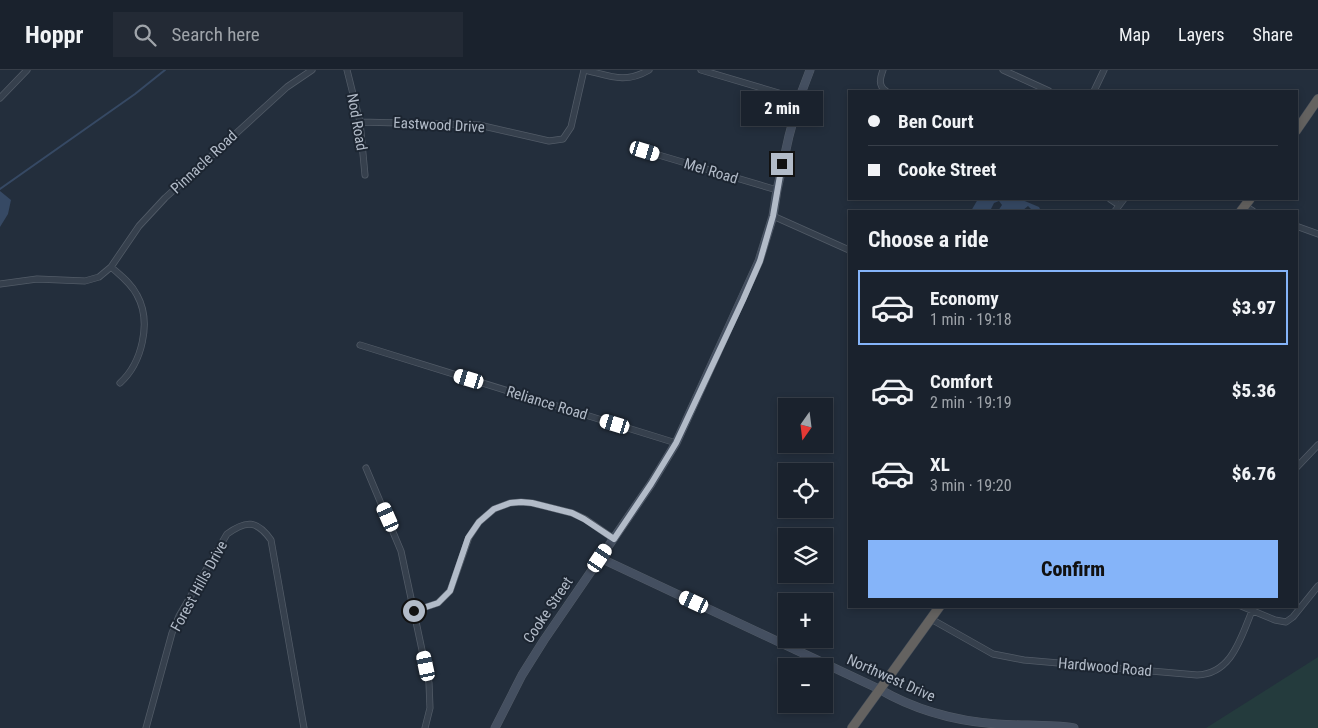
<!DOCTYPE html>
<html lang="en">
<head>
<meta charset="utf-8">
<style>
	body { margin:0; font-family:"Roboto Condensed",sans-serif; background:#232a35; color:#f1f3f6; height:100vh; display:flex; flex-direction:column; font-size:19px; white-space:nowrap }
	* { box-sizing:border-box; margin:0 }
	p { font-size:16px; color:#9fa4aa }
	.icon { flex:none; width:28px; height:28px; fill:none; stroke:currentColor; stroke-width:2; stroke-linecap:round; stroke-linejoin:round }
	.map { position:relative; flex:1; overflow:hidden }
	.details { position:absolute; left:848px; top:140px; width:450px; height:398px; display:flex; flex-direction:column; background:#1a222d; border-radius:0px; box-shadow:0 2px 8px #0003,0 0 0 1px #383f49 }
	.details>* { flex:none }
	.hud { position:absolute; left:848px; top:20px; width:450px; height:110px; border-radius:0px; box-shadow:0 2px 8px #0003,0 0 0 1px #383f49; display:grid; align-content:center; height:110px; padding:0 20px; background:#1a222d }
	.needle { width:32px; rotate:194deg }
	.tools { position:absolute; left:778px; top:328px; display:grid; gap:10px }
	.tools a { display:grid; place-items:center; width:55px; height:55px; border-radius:0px; background:#1a222d; box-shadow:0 2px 8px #0003,0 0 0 1px #383f49; font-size:25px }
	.end { position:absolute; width:22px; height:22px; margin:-11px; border:6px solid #b2bbc8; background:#111; box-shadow:0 0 0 2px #111 }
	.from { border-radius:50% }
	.bubble { position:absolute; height:35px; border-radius:0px; background:#1a222d; box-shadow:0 2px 8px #0003,0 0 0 1px #383f49; font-size:16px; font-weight:800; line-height:35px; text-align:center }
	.car { position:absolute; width:15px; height:30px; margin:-15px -8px; border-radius:6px; box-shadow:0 0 4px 1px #0007; background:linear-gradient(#fff 24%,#345 0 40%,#fff 0 76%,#345 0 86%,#fff 0) }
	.hud b { display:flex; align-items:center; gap:18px; height:48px; font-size:19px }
	.hud b+b { border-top:1px solid #383f49 }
	.hud i { width:12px; height:12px; background:#f1f3f6 }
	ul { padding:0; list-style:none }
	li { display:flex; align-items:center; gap:15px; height:75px; margin:0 10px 8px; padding:0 10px; border:2px solid transparent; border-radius:0px }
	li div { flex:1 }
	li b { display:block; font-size:19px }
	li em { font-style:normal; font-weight:800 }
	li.on { border-color:#85b4f9 }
	li>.icon { width:45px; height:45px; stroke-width:1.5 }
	h2 { padding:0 20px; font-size:22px; line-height:60px }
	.primary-button { display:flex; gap:10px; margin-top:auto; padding:10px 20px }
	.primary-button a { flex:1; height:58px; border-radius:0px; background:#85b4f9; color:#111; font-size:20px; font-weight:800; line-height:58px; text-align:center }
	header { display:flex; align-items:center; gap:30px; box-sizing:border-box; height:70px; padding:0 25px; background:#1a222d; border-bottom:1px solid #383f49 }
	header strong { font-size:24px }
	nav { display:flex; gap:28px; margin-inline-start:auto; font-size:18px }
	.search { width:350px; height:45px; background:#232a35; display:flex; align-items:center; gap:12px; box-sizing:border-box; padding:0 18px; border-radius:0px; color:#9fa4aa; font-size:19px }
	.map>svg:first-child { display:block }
	.green { fill:#243b3d }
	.water { fill:#364964 }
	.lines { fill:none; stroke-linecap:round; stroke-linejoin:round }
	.stream { stroke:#364964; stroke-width:2 }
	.minor-casing { stroke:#525b67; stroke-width:7 }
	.secondary-casing { stroke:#525b67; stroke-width:9 }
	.trunk-casing { stroke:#424b57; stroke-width:10 }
	.minor { stroke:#36404d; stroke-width:5.5 }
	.secondary { stroke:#444f60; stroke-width:8 }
	.trunk { stroke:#646260; stroke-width:9 }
	.route { stroke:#b2bbc8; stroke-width:6 }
	.labels { text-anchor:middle; stroke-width:4; stroke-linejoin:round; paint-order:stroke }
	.street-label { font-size:15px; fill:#b2bbc8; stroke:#1c2531 }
</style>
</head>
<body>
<header>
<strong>Hoppr</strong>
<div class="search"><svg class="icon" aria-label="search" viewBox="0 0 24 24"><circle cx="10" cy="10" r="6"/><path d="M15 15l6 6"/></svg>Search here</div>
<nav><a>Map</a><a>Layers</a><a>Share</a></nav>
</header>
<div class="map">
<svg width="1318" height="658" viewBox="0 0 1318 658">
	<rect width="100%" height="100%" fill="#232e3c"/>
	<path class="green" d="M1318,587V658H1206Z"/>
	<path class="water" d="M0,121L11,130L8,144L0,157Z
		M978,129H1020L1039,137L1041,141H1033L1028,136L1022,141H998L1002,135L999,131L994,133L990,141H971Z"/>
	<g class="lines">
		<path class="stream" d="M0,119L135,24L165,0"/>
		<g class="minor-casing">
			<path id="minor" d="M347,0L360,52L365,105
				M585,0C610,6 625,14 649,0
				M701,0L799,29
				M883,0C880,8 878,16 886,21
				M1003,0L1049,21
				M1094,21L1104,0
				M0,28L27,0
				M360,52L479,55L549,71L563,69L571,57L584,0
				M645,81L777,120
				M1110,129L1119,135
				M1245,136L1253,141
				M1115,141L1124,129
				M773,146L849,180
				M1296,156L1318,164
				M111,197C120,205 131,213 137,225C152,252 142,293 120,313
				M0,214L37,209L85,211L99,207L111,197L139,156L165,128L287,17L312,0
				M360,275L676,373
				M366,398L401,481L429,613L430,638L425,658
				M1296,398L1318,375
				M1241,536L1275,550L1286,552L1293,547L1318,516
				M414,541L438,533L450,521L469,467L479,452L494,439L510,433L521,432L532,433L572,443L585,449L614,469
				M931,549L993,584L1024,590L1197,605C1232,604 1241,567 1252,541
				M146,658L172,563L179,546L227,464C246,450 257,450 271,470L304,658"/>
		</g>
		<g class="secondary-casing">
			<path id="secondary" d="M600,488L879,619C915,640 955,651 997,654C1023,656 1048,654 1074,658
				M495,658L522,605L544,570L651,414L676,373L759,191L773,146L777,120L789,66L799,29L810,0"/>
		</g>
		<g class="trunk-casing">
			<path id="trunk" d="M1296,61L1318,29
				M1241,141L1250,129
				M852,658L940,536"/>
		</g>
		<use href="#minor" class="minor"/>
		<use href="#secondary" class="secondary"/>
		<use href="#trunk" class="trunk"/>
	</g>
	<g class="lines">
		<path class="route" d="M414,541L438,533L450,521L468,468L479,452L494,439L510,433L521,432L532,433L572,443L584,449L614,469L651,414L676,373L743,230L760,191L773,146L782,94"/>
	</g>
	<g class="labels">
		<g class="street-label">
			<text transform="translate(357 52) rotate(80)" y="5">Nod Road</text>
			<text transform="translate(439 55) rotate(3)" y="5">Eastwood Drive</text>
			<text transform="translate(204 92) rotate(-43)" y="5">Pinnacle Road</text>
			<text transform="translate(711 101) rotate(17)" y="5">Mel Road</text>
			<text transform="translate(547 333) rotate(17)" y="5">Reliance Road</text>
			<text transform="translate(199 516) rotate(-61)" y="5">Forest Hills Drive</text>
			<text transform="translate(548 540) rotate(-56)" y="5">Cooke Street</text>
			<text transform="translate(1105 597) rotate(5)" y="5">Hardwood Road</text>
			<text transform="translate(891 608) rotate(24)" y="5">Northwest Drive</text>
		</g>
	</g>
</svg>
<div class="tools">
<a><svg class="needle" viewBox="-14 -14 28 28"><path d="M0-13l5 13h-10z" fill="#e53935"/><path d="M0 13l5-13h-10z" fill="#9fa4aa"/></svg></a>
<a><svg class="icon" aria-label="locate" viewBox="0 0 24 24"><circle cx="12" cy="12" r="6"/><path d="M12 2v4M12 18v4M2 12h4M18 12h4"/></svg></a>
<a><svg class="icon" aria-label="layers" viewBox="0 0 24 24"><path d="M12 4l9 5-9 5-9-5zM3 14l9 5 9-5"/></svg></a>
<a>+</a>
<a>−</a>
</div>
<i class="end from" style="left:414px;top:541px"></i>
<i class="end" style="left:782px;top:94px"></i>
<div class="bubble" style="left:741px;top:21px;width:82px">2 min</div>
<i class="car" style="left:645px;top:81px;rotate:107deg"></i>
<i class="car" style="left:469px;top:309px;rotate:287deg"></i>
<i class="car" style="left:615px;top:354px;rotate:287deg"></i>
<i class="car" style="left:388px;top:447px;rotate:336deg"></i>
<i class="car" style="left:600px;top:488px;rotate:34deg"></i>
<i class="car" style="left:694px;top:532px;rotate:295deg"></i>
<i class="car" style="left:426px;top:596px;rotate:348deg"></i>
<div class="hud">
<b><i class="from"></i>Ben Court</b>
<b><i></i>Cooke Street</b>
</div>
<section class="details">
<h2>Choose a ride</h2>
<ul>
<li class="on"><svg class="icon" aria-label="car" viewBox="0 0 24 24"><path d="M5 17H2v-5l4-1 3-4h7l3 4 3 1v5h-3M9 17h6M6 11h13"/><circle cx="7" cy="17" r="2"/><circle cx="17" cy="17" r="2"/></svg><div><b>Economy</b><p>1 min · 19:18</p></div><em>$3.97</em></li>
<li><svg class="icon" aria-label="car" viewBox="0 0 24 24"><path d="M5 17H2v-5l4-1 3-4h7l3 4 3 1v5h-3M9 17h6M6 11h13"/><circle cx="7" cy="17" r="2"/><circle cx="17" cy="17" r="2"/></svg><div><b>Comfort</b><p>2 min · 19:19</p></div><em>$5.36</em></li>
<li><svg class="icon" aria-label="car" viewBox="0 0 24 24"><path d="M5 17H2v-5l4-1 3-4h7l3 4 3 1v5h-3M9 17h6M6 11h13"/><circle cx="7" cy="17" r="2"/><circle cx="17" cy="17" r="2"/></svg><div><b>XL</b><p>3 min · 19:20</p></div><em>$6.76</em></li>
</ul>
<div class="primary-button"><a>Confirm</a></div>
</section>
</div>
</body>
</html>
